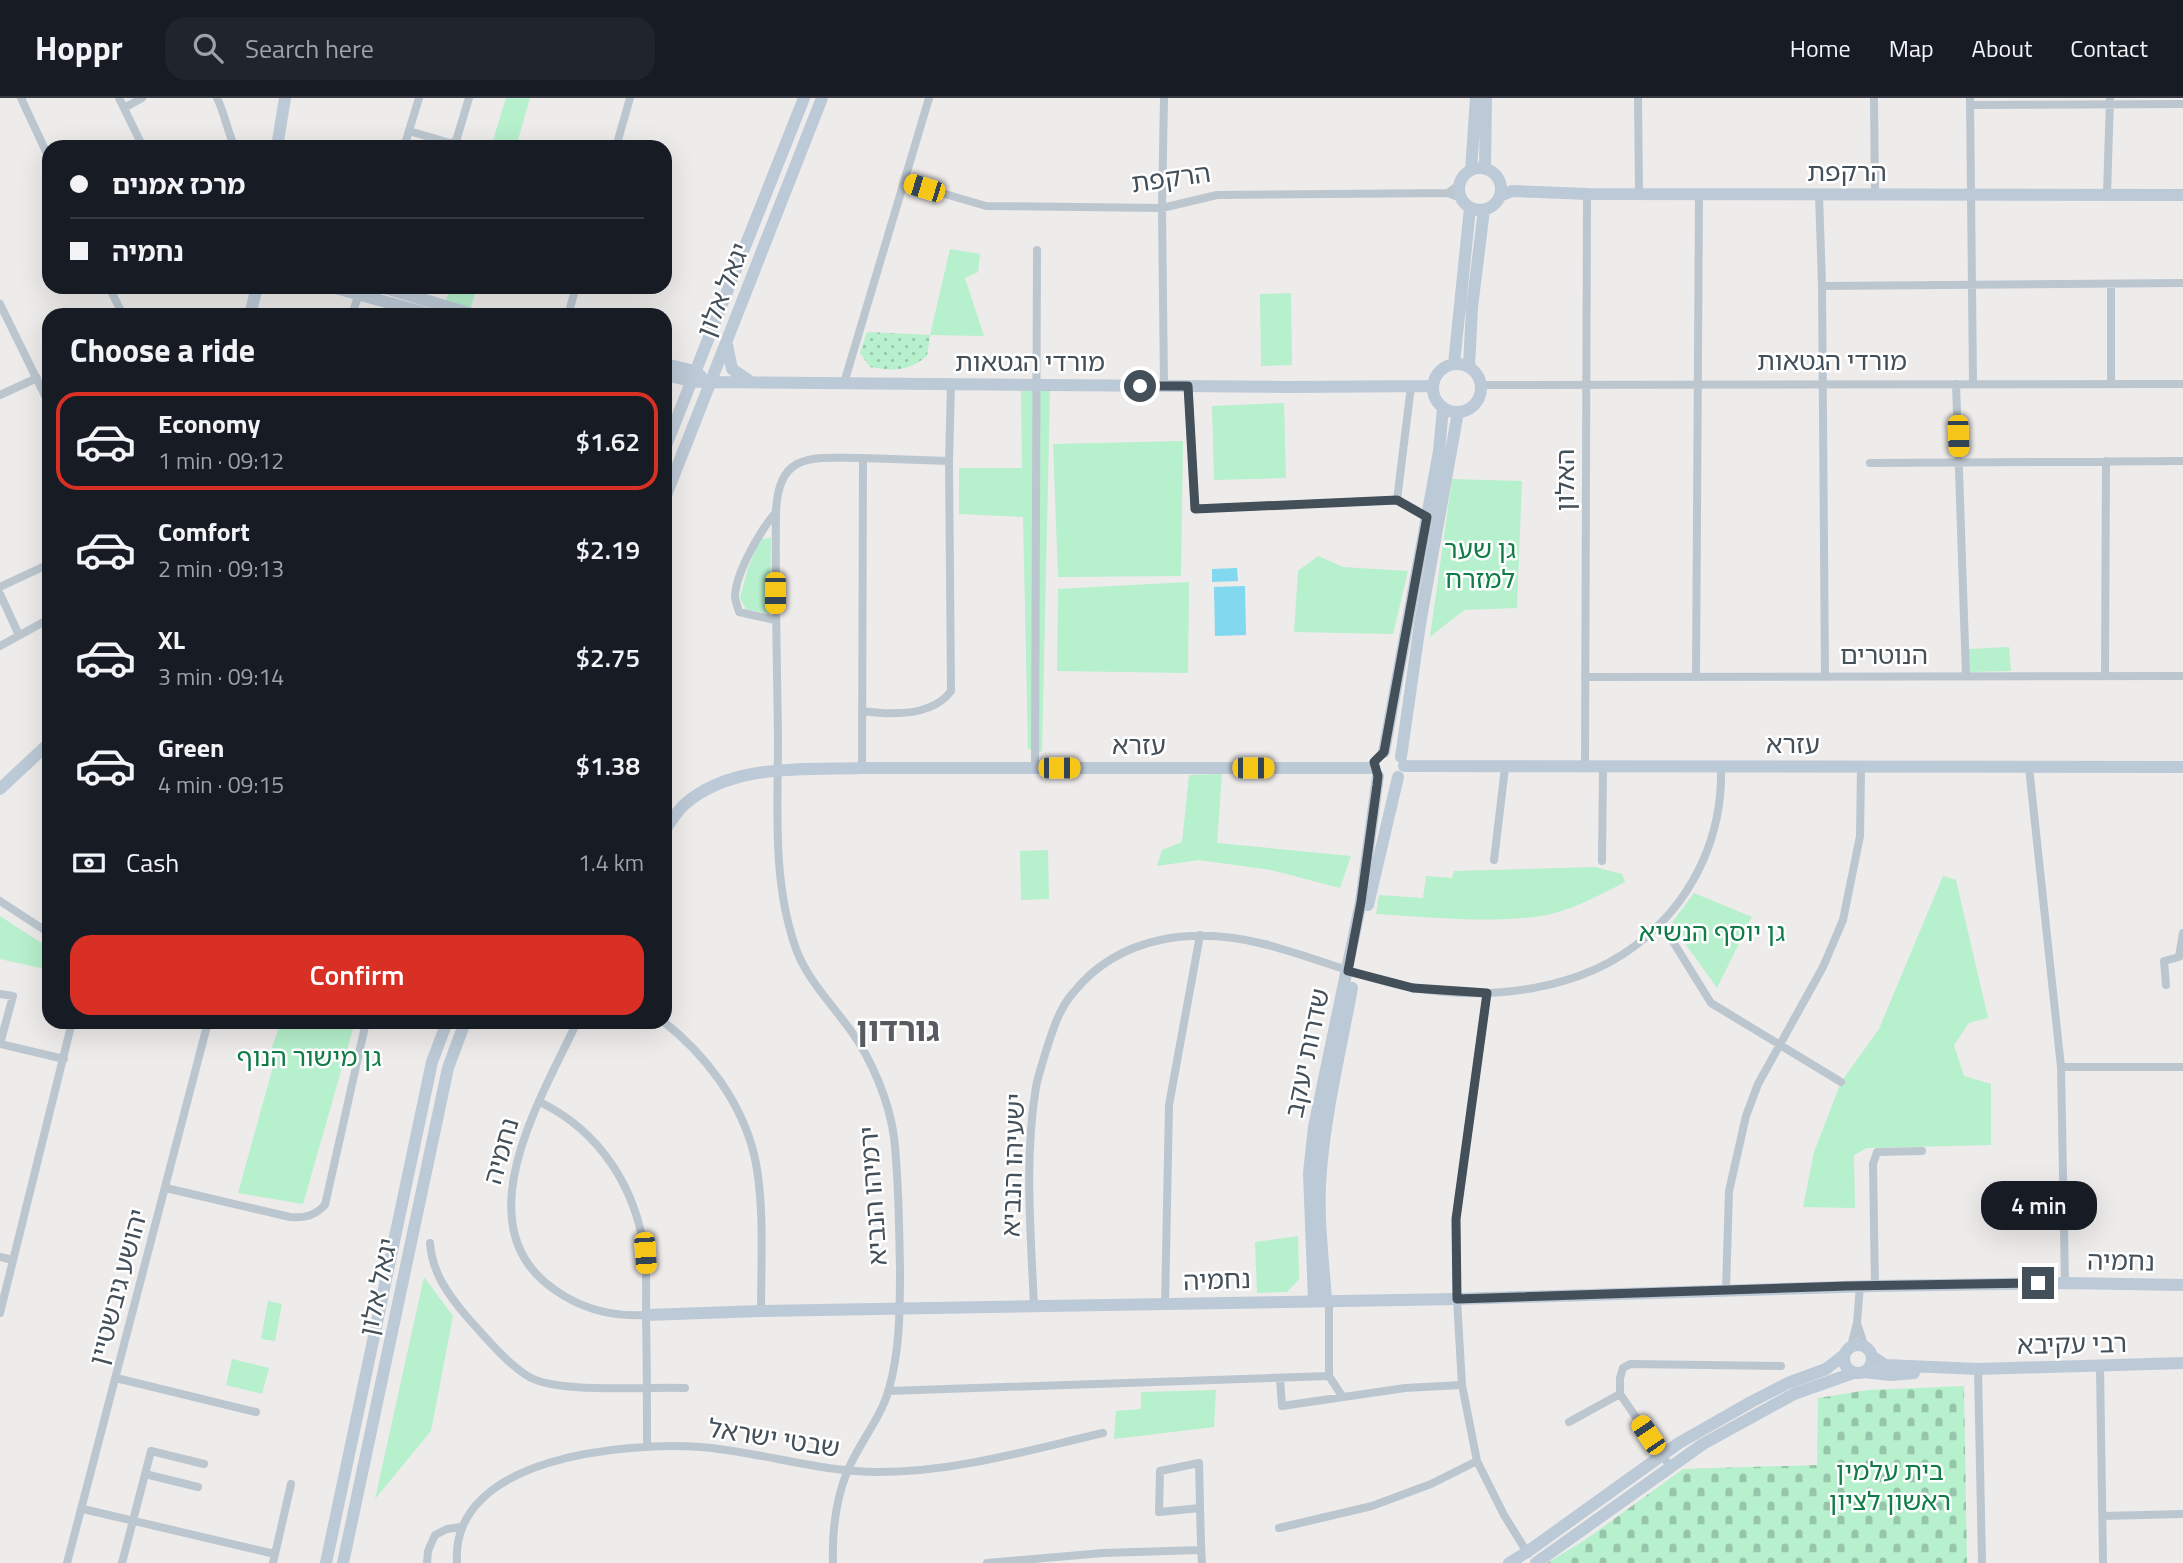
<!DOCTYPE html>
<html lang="en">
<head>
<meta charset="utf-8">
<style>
	body { margin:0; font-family:"Titillium Web","Noto Sans Hebrew",sans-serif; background:#20242c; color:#f1f3f6; height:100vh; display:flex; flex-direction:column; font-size:26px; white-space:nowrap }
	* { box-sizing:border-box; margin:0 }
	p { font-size:23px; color:#9ea1a6 }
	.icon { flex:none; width:38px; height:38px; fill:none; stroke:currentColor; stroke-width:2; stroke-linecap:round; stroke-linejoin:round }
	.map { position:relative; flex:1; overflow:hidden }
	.side { position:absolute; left:42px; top:210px; width:630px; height:721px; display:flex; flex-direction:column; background:#171b24; border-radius:21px; box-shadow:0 7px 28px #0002 }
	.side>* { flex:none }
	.top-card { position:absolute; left:42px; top:42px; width:630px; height:154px; border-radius:21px; box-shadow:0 7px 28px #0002; display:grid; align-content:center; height:154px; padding:0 28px; background:#171b24 }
	.end { position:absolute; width:32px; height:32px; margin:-16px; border:9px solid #434f59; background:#fff; box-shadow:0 0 0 4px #fff }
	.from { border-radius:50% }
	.bubble { position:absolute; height:49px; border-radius:21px; background:#171b24; box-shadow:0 7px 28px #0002; font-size:23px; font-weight:600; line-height:49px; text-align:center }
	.car { position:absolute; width:21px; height:42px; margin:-21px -10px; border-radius:9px; box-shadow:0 0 5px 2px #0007; background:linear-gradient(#f5c518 24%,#345 0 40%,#f5c518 0 76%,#345 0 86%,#f5c518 0) }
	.top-card b { display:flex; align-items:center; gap:24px; height:66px; font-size:26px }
	.top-card b+b { border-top:2px solid #363941 }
	.top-card i { width:18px; height:18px; background:#f1f3f6 }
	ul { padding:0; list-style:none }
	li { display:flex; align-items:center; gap:21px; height:98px; margin:0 14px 10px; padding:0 14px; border:4px solid transparent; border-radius:21px }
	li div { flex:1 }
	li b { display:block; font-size:26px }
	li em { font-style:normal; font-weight:600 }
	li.current { border-color:#d93025 }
	li>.icon { width:63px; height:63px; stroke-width:1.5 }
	h2 { padding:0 28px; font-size:32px; line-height:84px }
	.pay { display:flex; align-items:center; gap:18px; height:77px; padding:0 28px; font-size:26px }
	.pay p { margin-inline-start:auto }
	.cta { display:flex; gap:14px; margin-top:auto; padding:14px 28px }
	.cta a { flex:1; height:80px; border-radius:21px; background:#d93025; color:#fff; font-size:28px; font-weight:600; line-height:80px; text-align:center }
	header { display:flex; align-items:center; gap:42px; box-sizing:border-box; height:98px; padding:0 35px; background:#171b24; border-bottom:2px solid #363941 }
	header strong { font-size:33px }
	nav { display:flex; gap:38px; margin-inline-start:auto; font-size:24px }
	.search { width:490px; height:63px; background:#20242c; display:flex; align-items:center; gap:18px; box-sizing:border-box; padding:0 24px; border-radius:21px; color:#9ea1a6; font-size:26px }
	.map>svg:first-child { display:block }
	.cemetery { fill:url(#cemetery-stones) }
	.park { fill:#b6f0cc }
	.garden { fill:url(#garden-dots) }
	.water { fill:#81d8ef }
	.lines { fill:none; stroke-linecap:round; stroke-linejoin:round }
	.street { stroke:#bbc6cf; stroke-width:8 }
	.secondary { stroke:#bcc9d6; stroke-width:12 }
	.route { stroke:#434f59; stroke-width:9 }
	.labels { text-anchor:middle; stroke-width:5; stroke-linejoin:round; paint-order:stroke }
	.street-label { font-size:26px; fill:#434f59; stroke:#fff }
	.park-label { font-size:26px; fill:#127c48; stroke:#fff }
	.district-label { font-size:33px; font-weight:bold; fill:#585c61; stroke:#fff }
</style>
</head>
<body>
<header>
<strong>Hoppr</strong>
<div class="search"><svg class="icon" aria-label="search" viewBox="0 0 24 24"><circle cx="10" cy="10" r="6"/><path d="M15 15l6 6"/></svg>Search here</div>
<nav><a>Home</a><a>Map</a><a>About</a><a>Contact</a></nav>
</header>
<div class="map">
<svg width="2183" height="1465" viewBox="0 0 2183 1465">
	<defs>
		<pattern id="cemetery-stones" width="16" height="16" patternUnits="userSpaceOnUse" patternTransform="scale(1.75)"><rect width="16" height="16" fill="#b6f0cc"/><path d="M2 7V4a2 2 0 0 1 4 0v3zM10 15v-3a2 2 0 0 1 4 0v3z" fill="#96c5a9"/></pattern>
		<pattern id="garden-dots" width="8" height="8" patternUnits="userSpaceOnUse" patternTransform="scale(1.75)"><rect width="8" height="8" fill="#b6f0cc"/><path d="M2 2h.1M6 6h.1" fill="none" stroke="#96c5a9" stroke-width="1.8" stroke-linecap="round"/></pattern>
	</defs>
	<rect width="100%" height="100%" fill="#eeebeb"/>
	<path class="cemetery" d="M1964,1288L1967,1465H1547L1585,1442L1683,1371L1817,1367L1818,1300L1868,1292Z"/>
	<path class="park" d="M506,0H530L516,49H491Z
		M950,151L980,156L978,174L965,180L984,238L930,237Z
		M450,189H477L469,216L444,208Z
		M1291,195L1292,267L1261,268L1260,196Z
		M1021,293H1050L1042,654L1028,651L1023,419L959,416V370H1022Z
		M1284,305L1286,380L1214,382L1212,308Z
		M1183,343L1181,478L1058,479L1053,346Z
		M1452,381L1522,383L1517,510L1464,512L1430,539Z
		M771,440L770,516L746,511L740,500L748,470L760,441Z
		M1318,458L1343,469L1408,473L1393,536L1294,534L1298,473Z
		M1189,484L1188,575L1057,573L1058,491Z
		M2009,549L2011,573L1969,574V551Z
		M1222,676L1217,745L1351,758L1340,790L1271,772L1199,762L1157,768L1162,752L1182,744L1189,677Z
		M1048,752L1049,801L1021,802L1020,753Z
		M1595,769L1622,776L1625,784C1597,798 1566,816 1534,819C1483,825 1428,819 1376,816L1379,797L1423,800L1426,778L1452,780L1454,773Z
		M1943,778L1956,782L1988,920L1969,925L1954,947L1964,978L1991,986V1047L1867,1050L1854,1057L1855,1110L1803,1109L1814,1054L1841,984L1879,931Z
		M1694,795L1752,819L1717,890L1671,826Z
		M0,818L49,850V872L0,861Z
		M281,924H355L303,1106L238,1095L274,965L272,949Z
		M1298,1138L1299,1181L1287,1194L1257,1195L1255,1144Z
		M424,1179L453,1218L431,1333L375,1401Z
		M268,1203L282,1206L275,1243L261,1241Z
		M232,1261L269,1270L262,1296L226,1287Z
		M1216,1292L1214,1329L1114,1341L1116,1313L1141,1311V1294Z"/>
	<path class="garden" d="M867,234L930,237L927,258C907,274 894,273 870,269L860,255Z"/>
	<path class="water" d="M1237,470L1238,483L1212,484V471Z
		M1245,488L1246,537L1215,538L1214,489Z"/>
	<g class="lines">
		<path class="street" d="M21,0L49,60
			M119,0L143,49
			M217,0C225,16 227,33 235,49
			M1638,0L1639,95
			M1874,0L1875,96
			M1970,0L1973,286
			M1970,7L2183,6
			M124,10L142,0
			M409,33L450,45L456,43L469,0
			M404,49L419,0
			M616,49L630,0
			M904,84L986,108L1162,110L1217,97L1448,95L1461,100
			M1448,95L1459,87
			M1819,96L1822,188L1825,578
			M2107,96L2110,0
			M2111,186V286
			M1822,188L2183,185
			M109,189L123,217
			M0,206L49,306
			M352,217L361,189
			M568,217L576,189
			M844,285L929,0
			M1956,286L1966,578
			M1482,287L2183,286
			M1164,288L1162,110L1164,0
			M1188,288L1195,411L1397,402L1427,419
			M0,297L37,280
			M1870,365L2183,363
			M1397,402L1411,288
			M0,489L49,466
			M0,496L19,537
			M775,522L739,514C738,509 735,503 735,498C736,474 760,433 776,414
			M0,548L49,521
			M2105,578L2106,363
			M1585,579L2183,578
			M1696,579L1699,96
			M863,613C891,617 932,619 951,593L949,363L951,287
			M2029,669L2061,969L2065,1185
			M862,670L863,360L949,363
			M1035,670L1037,152
			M1585,670L1587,96
			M47,758L49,754
			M1494,762L1505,670
			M1602,763L1603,670
			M0,803L49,835
			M1662,826L1711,905L1841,984
			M2166,887L2164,863L2179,859L2183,835
			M1487,895L1456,1121L1457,1201L1462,1287L1477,1363L1504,1417L1528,1456
			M0,896L13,898L0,946L64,961
			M577,924C542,999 461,1128 555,1192C582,1211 612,1219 646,1217
			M664,924C706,957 741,1004 754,1056C765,1103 761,1165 761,1213
			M2061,969H2183
			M540,1004C601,1034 636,1090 645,1156C647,1177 646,1199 646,1220C647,1263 647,1306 647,1349
			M166,1090L290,1119C306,1120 314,1118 325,1107L366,924
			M430,1145C432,1175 449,1198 468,1220C485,1239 504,1262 526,1277C555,1297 647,1288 685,1290
			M0,1159L13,1162
			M1875,1188L1873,1066L1877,1054L1922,1053
			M1726,1192L1729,1093L1746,1018L1758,986L1823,869L1843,822L1860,738L1861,669
			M1329,1202V1278L1342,1298
			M1165,1207L1169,1007L1200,837
			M1034,1209C1031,1137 1024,1061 1036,989C1038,978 1042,967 1045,956C1052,935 1058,912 1073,895C1120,836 1195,829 1264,846C1313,858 1360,880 1410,889C1489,904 1584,893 1646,839C1696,796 1723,735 1721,669
			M0,1215L72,924
			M1857,1225L1864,1247
			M1851,1248L1857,1225L1860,1188
			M2100,1269L2103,1465
			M1978,1271L1982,1465
			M116,1280L256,1314
			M1280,1281L1282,1308L1405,1290L1462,1287
			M888,1293L1329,1278
			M1569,1324L1620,1296
			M1671,1370L1620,1296V1280L1623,1270L1630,1266L1781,1268
			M145,1376L198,1389
			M1200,1410L1159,1414L1160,1373L1199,1365C1200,1398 1200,1432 1202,1465
			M83,1411L275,1456
			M2103,1418L2183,1416
			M1279,1430L1372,1408L1431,1386L1477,1363
			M67,1465L208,924
			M122,1465L151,1353L204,1366
			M273,1465L291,1386
			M427,1465L428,1453L435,1437L447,1431L461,1429
			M457,1465C450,1358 626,1344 701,1349C761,1354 819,1374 879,1374C956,1374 1029,1352 1103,1335
			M833,1465C832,1433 835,1404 847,1374C859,1345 881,1320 889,1291C900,1251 900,1211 900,1171C899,1127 899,1083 894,1039C889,1003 872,962 851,933C832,906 808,883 796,851C772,783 778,711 778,639C777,564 775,489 776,414C778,352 814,360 863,360
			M987,1465L1103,1455L1201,1452"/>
		<path class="secondary" d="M277,49L285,0
			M1459 91a21 21 0 1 1 42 0a21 21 0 1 1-42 0Z
			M1485,71L1486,0
			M1471,72L1476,0
			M1500,98L1512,93L1587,96L2183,97
			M332,189L433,217
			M382,189L475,217
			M250,217L257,189
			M727,247L732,271L751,284
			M1433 290a24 24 0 1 1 48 0a24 24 0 1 1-48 0Z
			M665,266L695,273L701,278
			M1454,266L1470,110
			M1469,269L1472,209L1484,112
			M665,277L691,283L710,284L1287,289L1433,288
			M665,350L804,0
			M665,400L822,0
			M1384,654L1439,353L1443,310
			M1401,659L1420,526L1458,314
			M1404,668L2183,669
			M0,691L49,645
			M665,732C671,723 677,713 685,706C732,665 804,672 862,670H1374
			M1368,807L1398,679
			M1314,1202L1309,1075L1314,1029L1361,804L1378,678
			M1326,1202C1323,1159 1317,1115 1321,1072C1326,1011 1341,950 1352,890
			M646,1217L761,1213L1457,1201L1875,1188L2065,1185L2183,1187
			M1844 1261a14 14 0 1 1 28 0a14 14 0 1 1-28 0Z
			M1873,1259L1885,1267L1978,1271L2183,1265
			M1863,1274L1891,1277L1914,1275
			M326,1465L432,964L447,924
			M343,1465L448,970L465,924
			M1509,1465L1527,1454L1679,1345L1751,1304L1788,1285L1826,1271L1844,1257
			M1536,1465L1703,1346L1794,1296L1853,1275"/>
	</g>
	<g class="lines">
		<path class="route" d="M1140,288H1188L1195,411L1397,402L1427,419L1384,654L1374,664L1378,678L1377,687L1361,804L1348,873L1413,890L1487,895L1456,1121L1457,1201L1846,1188L2038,1185"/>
	</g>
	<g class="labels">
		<g class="street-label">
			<text x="1847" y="83">הרקפת</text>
			<text transform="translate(1171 80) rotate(-8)" y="9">הרקפת</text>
			<text transform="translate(723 192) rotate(-68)" y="9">יגאל אלון</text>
			<text x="1832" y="272">מורדי הגטאות</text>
			<text x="1030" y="273">מורדי הגטאות</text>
			<text transform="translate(1565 382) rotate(-90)" y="9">האלון</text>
			<text x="1884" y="566">הנוטרים</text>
			<text x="1793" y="655">עזרא</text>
			<text x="1139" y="656">עזרא</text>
			<text transform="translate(1307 955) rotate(-78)" y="9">שדרות יעקב</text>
			<text transform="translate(501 1053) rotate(-74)" y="9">נחמיה</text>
			<text transform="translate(1013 1067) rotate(-88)" y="9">ישעיהו הנביא</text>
			<text transform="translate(873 1098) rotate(-94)" y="9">ירמיהו הנביא</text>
			<text transform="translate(2121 1163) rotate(1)" y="9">נחמיה</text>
			<text transform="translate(1217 1182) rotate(-2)" y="9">נחמיה</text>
			<text transform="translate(118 1189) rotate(-75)" y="9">יהושע גיבשטיין</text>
			<text transform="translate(378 1189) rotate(-78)" y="9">יגאל אלון</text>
			<text transform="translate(2072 1246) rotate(-1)" y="9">רבי עקיבא</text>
			<text transform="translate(774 1340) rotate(9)" y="9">שבטי ישראל</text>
		</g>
		<g class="park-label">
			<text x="1480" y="460">גן שער<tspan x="1480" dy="30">למזרח</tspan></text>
			<text x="1712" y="843">גן יוסף הנשיא</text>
			<text x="309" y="968">גן מישור הנוף</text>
			<text x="1890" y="1382">בית עלמין<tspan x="1890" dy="30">ראשון לציון</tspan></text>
		</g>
		<g class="district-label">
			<text x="898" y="943">גורדון</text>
		</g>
	</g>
</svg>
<i class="end from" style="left:1140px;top:288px"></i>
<i class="end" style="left:2038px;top:1185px"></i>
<div class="bubble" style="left:1981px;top:1083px;width:116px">4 min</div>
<i class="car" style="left:924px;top:90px;rotate:287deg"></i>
<i class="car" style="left:1958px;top:338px;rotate:178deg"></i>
<i class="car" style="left:775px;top:495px;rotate:180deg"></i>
<i class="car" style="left:1059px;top:670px;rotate:90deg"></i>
<i class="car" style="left:1253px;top:670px;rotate:90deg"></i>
<i class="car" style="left:645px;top:1155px;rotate:176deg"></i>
<i class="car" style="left:1648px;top:1337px;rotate:326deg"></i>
<div class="top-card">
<b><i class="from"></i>מרכז אמנים</b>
<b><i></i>נחמיה</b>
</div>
<section class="side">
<h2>Choose a ride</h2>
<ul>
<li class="current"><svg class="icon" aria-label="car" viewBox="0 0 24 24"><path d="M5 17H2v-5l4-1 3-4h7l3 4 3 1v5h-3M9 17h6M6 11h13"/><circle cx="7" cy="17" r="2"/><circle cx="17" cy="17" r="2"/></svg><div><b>Economy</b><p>1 min · 09:12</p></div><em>$1.62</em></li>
<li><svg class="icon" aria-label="car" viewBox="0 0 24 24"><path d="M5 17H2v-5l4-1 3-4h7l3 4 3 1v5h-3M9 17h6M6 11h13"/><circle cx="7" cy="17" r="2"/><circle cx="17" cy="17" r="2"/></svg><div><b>Comfort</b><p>2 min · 09:13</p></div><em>$2.19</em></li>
<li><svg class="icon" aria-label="car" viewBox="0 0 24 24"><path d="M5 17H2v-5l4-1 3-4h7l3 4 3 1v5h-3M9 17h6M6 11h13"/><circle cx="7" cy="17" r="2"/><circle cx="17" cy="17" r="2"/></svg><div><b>XL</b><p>3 min · 09:14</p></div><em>$2.75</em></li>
<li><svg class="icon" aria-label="car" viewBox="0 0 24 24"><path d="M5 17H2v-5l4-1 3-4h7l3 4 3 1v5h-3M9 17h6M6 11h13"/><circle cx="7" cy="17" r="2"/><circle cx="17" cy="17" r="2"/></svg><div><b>Green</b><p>4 min · 09:15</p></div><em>$1.38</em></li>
</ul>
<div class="pay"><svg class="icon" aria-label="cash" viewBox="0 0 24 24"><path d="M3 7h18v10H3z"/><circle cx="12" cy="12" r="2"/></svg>Cash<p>1.4 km</p></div>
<div class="cta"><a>Confirm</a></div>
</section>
</div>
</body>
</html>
